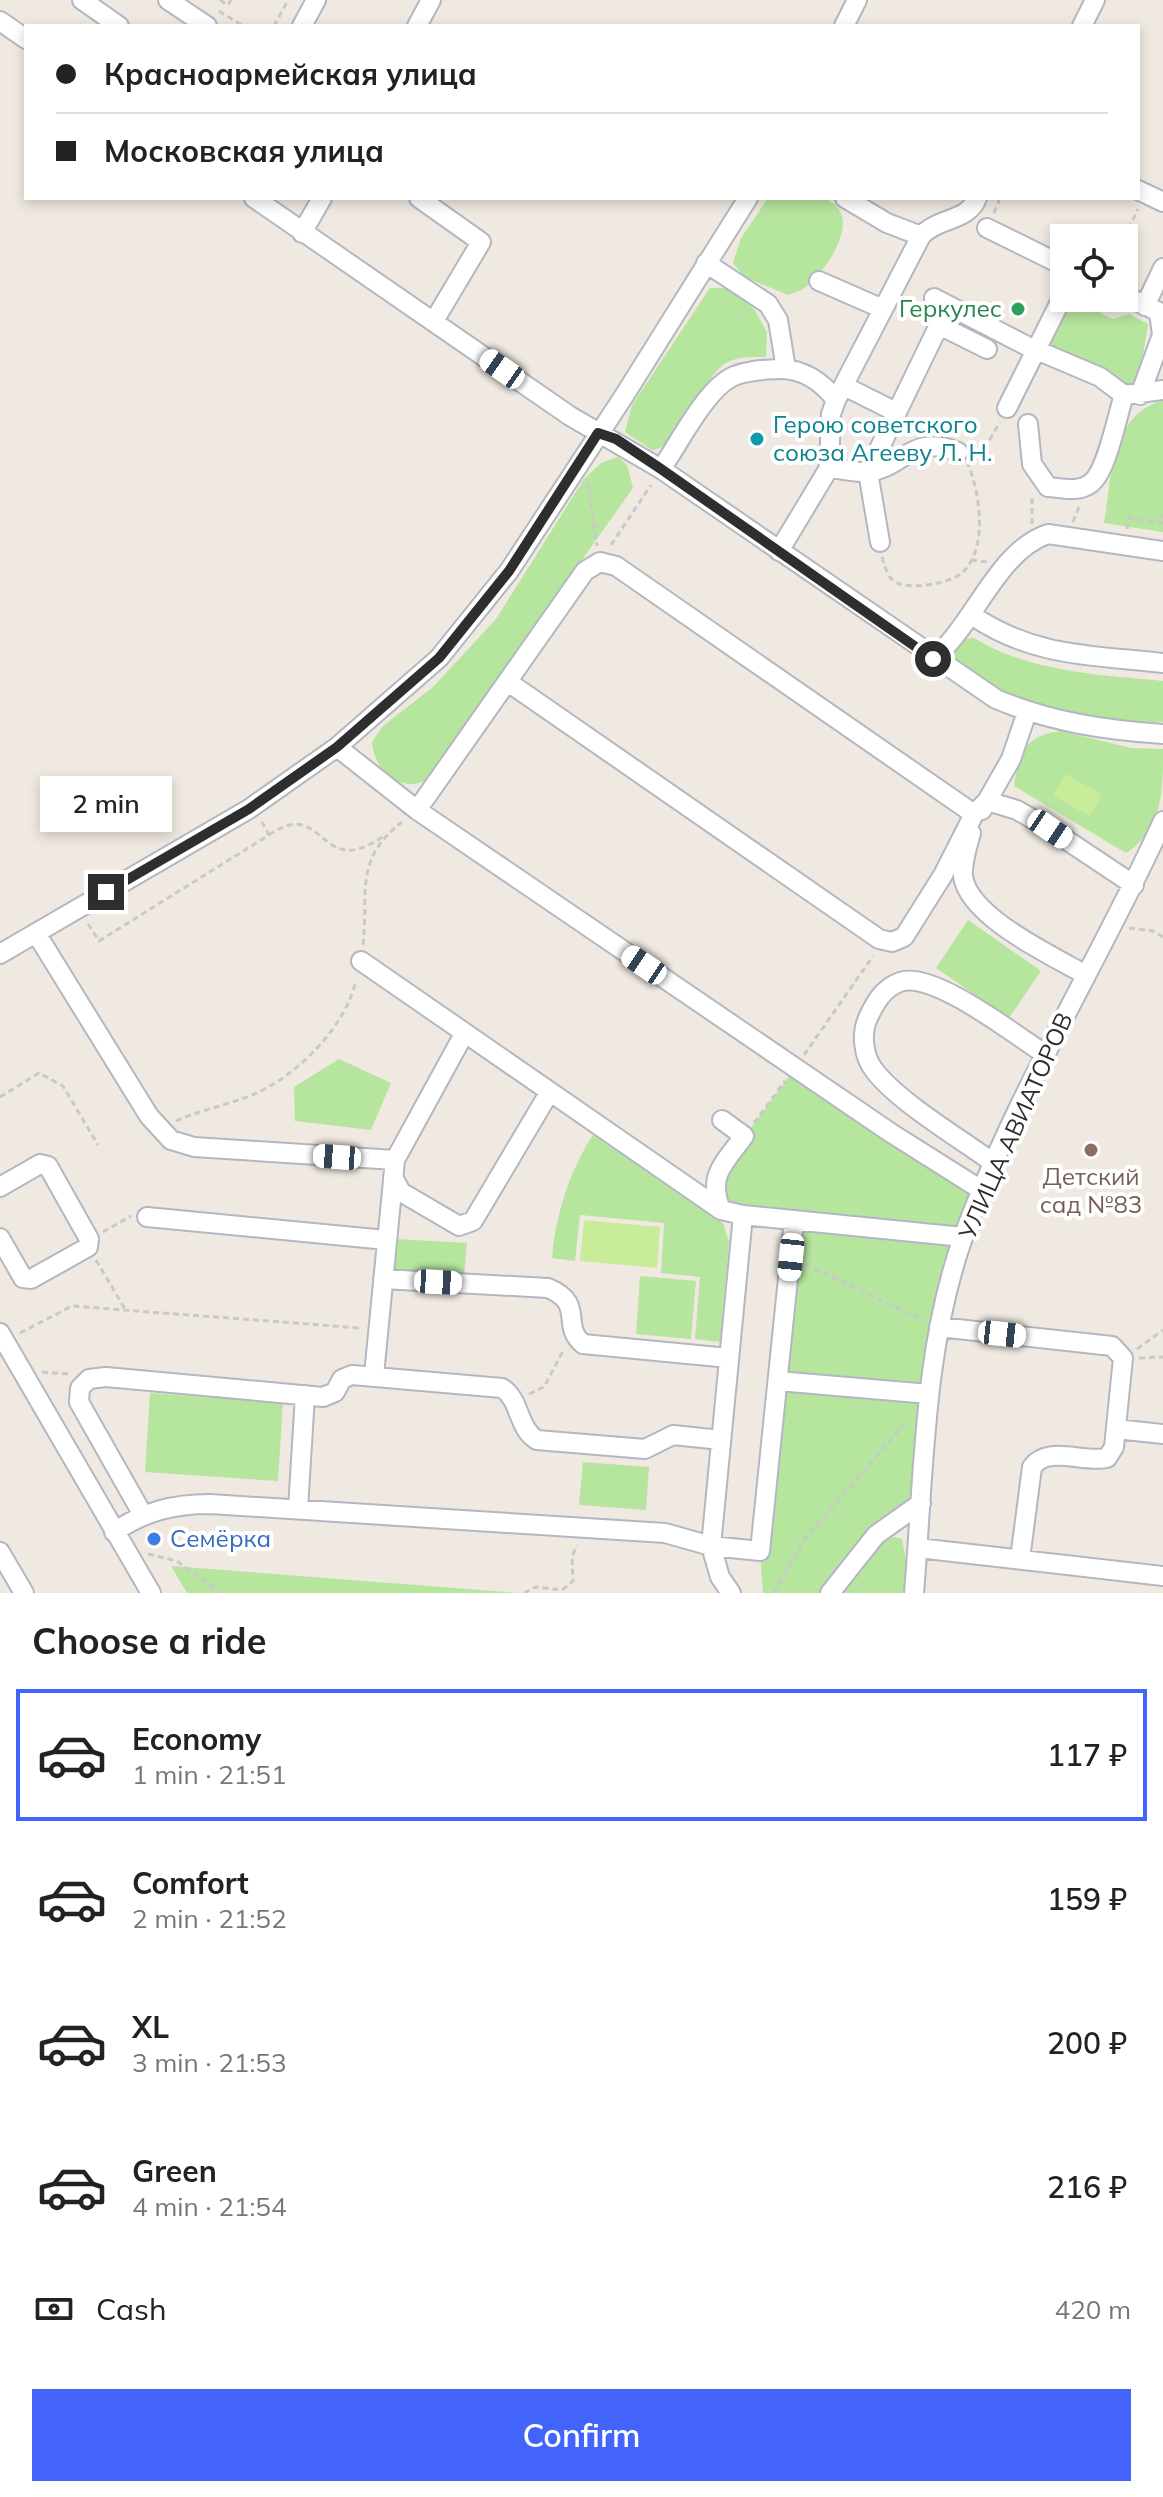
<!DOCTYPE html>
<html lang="en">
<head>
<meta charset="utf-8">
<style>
	body { margin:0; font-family:Mulish,sans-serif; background:#f2f2f2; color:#222; height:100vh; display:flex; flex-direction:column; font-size:30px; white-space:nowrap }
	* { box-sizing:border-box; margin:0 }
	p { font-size:26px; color:#767676 }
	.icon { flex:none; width:44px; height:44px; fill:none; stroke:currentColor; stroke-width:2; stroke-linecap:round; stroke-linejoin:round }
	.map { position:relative; height:1593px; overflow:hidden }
	.panel { display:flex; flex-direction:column; background:#fff; flex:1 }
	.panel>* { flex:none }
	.banner { position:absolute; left:24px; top:24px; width:1116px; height:176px; border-radius:0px; box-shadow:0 4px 12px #0003; display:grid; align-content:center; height:176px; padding:0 32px; background:#fff }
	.tools { position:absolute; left:1050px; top:224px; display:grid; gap:16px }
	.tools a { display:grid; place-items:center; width:88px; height:88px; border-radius:0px; background:#fff; box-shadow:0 4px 12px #0003; font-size:40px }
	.end { position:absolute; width:36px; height:36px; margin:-18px; border:10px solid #2e2e2e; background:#fff; box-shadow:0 0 0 4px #fff }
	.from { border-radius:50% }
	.bubble { position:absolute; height:56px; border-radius:0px; background:#fff; box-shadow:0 4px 12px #0003; font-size:26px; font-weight:600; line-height:56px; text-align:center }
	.car { position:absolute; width:24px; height:48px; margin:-24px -12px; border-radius:10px; box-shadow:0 0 6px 2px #0007; background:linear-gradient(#fff 24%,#345 0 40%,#fff 0 76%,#345 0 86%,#fff 0) }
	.banner b { display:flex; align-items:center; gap:28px; height:76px; font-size:30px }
	.banner b+b { border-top:2px solid #e0e0e0 }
	.banner i { width:20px; height:20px; background:#222 }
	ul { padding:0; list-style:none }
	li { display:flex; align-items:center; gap:24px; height:132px; margin:0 16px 12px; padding:0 16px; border:4px solid transparent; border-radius:0px }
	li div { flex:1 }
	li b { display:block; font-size:30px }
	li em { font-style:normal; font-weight:600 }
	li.active { border-color:#4264fb }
	li>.icon { width:72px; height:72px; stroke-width:1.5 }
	h2 { padding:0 32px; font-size:36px; line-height:96px }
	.pay { display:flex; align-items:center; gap:20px; height:88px; padding:0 32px; font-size:30px }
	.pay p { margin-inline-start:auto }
	.action { display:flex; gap:16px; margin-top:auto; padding:16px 32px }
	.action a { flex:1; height:92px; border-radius:0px; background:#4264fb; color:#fff; font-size:32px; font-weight:600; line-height:92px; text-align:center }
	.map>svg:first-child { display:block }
	.green { fill:#b6e59e }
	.pitch { fill:#c9ec9a }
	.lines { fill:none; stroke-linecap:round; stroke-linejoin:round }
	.minor-casing { stroke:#b4b7c1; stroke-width:22 }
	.path { stroke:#c9c9c9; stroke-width:3; stroke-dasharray:6 4; stroke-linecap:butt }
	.minor { stroke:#fff; stroke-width:18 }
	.route { stroke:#2e2e2e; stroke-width:10 }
	.leisure-dot { fill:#2e9e5b; stroke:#fff; stroke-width:3 }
	.culture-dot { fill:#0f9aa8; stroke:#fff; stroke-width:3 }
	.education-dot { fill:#8d6e63; stroke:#fff; stroke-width:3 }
	.shop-dot { fill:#3f7fe0; stroke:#fff; stroke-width:3 }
	.labels { text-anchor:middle; stroke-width:8; stroke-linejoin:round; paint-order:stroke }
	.leisure-label { font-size:24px; fill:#27864d; stroke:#fff; text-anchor:end }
	.culture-label { font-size:24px; fill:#0d838f; stroke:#fff; text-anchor:start }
	.street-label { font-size:24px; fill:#2e2e2e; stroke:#fff }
	.education-label { font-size:24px; fill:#785e54; stroke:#fff }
	.shop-label { font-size:24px; fill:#366cbe; stroke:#fff; text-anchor:start }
</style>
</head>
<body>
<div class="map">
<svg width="1163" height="1593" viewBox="0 0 1163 1593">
	<rect width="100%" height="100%" fill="#efe9e1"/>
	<path class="green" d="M768,198C784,198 810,193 825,199C866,215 826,271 806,287C801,291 794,293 788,295L744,277L733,263L741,238Z
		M710,288H730L754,309L767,332L766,357C752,357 735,356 723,365C701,381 682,448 652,450L625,432L632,405Z
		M1071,304H1083L1113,319L1129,314L1148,324L1140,373L1134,390L1051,349L1052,339Z
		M1163,400V532L1104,523C1113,474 1108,418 1163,400Z
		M618,457L627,465L633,488L425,781C398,792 374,770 372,742L383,726L433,687L496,619L584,479L601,463Z
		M974,638C1029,672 1100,675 1163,681V722C1097,722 1001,707 953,656L954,645L963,639Z
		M1061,731L1131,748L1163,749C1163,790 1163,830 1126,853L1014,786C1019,751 1026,735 1061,731Z
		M968,920L1041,971L1009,1018L936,968Z
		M339,1059L391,1083L371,1130L295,1121L294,1087Z
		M795,1068L983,1191L939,1327L921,1503L830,1593H763L760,1551L794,1221L721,1210L715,1177Z
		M593,1135L723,1223L729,1242L720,1342L695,1339L700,1277L661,1273L664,1223L580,1215L575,1261L552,1258C556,1214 569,1172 593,1135Z
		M396,1239L467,1243L464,1277L393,1274Z
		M640,1276L696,1281L691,1339L636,1334Z
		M150,1393L283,1402L278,1481L145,1472Z
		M583,1462L649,1467L646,1510L579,1505Z
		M894,1537L902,1539L907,1564L905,1593H841L882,1542Z
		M171,1566L519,1593H187Z"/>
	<path class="pitch" d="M1065,774L1102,794L1090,816L1053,796Z
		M584,1220L660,1227L657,1268L580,1261Z"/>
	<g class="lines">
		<g class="minor-casing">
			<path id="minor" d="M82,0L119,26
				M168,0L207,26
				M0,21L26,39
				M302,26L316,0
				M417,26L431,0
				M844,26L857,0
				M1082,26L1095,0
				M1138,190L1163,202
				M254,198L570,416L661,469L996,699C1050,722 1105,730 1163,734
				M419,198L481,242L434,321
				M845,198L887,223L921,236
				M987,228L1064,266
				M302,233L322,198
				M706,263L768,304L778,320L786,369
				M819,281L883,309
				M1124,295L1163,314
				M934,298L1027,346L1100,377L1124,395L1163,390
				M1145,306L1163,268
				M844,386L896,412
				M1140,395L1162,335L1159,312
				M1007,408L1059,304
				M1028,424L1032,464L1048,487C1062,488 1079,493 1091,483C1107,471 1117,416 1124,395
				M829,468C841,469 856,473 868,472C905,467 911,433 958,452
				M661,469C679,444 706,388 734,376C748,370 763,370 778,369C802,368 822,382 836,400
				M880,542L868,472L939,325L987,349
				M779,551L829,468L831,414L836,400L921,236C938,217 968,222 977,198
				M973,616C1034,657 1091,655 1163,663
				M933,659C975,624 997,551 1048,534L1163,551
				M508,682L879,939L892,942L904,937L943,875L974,814L987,801L1011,759L1027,712
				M337,747L417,810L891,1133L983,1191
				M417,810L585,571L600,562L616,566L974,814
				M982,810L987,801L1017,810L1050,829L1134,885
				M971,833C967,847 962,862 963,876C968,917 1053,956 1086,975
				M36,933L149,1116L171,1140L194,1147L395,1160
				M0,954L249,809L337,747L439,658L509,571L624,396L748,198
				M361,961L721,1210L743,1215L963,1237
				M995,1164C961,1139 898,1102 874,1070C863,1056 861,1033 868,1018C875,1003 883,988 900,982C933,970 1016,1036 1045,1054
				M393,1177L401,1192L459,1226L473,1221L549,1093
				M0,1187L40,1164L48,1166L89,1239L88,1247L31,1279L23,1278L0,1238
				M721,1210C707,1175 724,1164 744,1136L722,1120
				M147,1217L386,1240
				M383,1279L548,1288C586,1304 560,1325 583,1344L729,1358
				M939,1327L1112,1346L1123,1358L1114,1447L1107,1458C1082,1463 1048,1445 1032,1467L1020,1559
				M0,1333L151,1593
				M374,1375L395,1160L464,1034
				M778,1381L929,1394
				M1116,1429L1163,1434
				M298,1509L305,1395
				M143,1515L79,1402L80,1388L89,1379L106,1377L323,1397L335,1392L342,1379L352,1375L502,1388C521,1400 517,1428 537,1440L645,1449L673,1435L721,1440
				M114,1532C145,1511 174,1504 210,1504L665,1533L711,1546L760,1551L794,1220
				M918,1548L1163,1576
				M0,1552L24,1593
				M731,1593L720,1577L711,1546L743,1215
				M830,1593L876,1535L921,1503
				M914,1593C924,1474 923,1348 964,1235C1017,1091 1100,960 1163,821"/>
		</g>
		<path class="path" d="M220,0L228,5L231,0
			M219,11L243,26
			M274,26L288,0
			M994,213L1000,198
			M1124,238L1138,209
			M975,453L986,446L1000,422
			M588,483L597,546
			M1073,522L1079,507
			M1032,524V496
			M1127,529L1129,518L1162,523L1163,515
			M611,545L651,485
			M882,557C885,567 888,579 897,583C912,590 952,583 963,572C988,548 980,493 968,464
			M971,560L987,562
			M269,835C326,795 318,884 385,835
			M88,924L99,941L269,835L262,822
			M1129,928L1153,931L1163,937
			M363,945C369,893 353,860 402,822
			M804,1055L873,956
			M0,1097L39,1073L63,1086L98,1145
			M176,1121C201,1110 227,1105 252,1095C296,1077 346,1027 356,980
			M754,1123L785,1081
			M103,1232L131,1216
			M96,1260L125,1309
			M805,1264L925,1321
			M20,1333L72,1306L360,1328
			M1137,1349L1163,1330
			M1139,1358L1163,1357
			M42,1372L70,1374
			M529,1394L544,1387L564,1349
			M148,1554L177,1561L220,1593
			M524,1593L536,1587L562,1590L573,1581L572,1557L577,1545
			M774,1593L804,1540L908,1420"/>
		<use href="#minor" class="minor"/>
	</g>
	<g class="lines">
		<path class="route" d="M106,892L249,809L337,747L439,658L509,571L598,433L616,439L661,469L933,659"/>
	</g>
	<circle class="leisure-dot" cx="1018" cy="309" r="8"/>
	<circle class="culture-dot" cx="757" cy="439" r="8"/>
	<circle class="education-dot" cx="1091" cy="1150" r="8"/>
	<circle class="shop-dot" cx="154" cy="1539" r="8"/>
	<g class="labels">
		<g class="leisure-label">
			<text x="1002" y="317">Геркулес</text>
		</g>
		<g class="culture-label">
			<text x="773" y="433">Герою советского<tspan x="773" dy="28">союза Агееву Л. Н.</tspan></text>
		</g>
		<g class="street-label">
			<text transform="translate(1016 1126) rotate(-66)" y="8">УЛИЦА АВИАТОРОВ</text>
		</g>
		<g class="education-label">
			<text x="1091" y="1185">Детский<tspan x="1091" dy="28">сад №83</tspan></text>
		</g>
		<g class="shop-label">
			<text x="170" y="1547">Семёрка</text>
		</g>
	</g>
</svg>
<div class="tools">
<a><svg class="icon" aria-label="locate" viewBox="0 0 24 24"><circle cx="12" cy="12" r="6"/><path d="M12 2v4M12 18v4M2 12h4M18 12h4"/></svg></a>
</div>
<i class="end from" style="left:933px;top:659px"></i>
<i class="end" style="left:106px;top:892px"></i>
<div class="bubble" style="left:40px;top:776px;width:132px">2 min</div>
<i class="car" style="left:502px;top:369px;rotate:305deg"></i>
<i class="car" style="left:1050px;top:829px;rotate:124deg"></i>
<i class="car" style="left:644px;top:965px;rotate:304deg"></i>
<i class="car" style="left:337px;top:1157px;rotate:274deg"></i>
<i class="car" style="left:791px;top:1257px;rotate:186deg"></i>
<i class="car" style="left:438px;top:1282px;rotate:93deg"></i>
<i class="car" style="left:1002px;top:1334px;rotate:96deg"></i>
<div class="banner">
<b><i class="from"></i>Красноармейская улица</b>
<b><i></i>Московская улица</b>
</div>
</div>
<section class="panel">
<h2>Choose a ride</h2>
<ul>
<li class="active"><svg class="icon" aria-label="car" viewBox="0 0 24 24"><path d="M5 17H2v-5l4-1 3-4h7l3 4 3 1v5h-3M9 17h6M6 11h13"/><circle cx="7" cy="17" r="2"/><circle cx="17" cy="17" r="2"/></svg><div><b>Economy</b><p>1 min · 21:51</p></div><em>117 ₽</em></li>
<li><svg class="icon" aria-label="car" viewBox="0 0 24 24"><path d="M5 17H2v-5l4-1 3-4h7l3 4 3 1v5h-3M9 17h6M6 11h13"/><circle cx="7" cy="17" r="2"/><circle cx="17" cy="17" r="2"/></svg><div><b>Comfort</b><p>2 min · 21:52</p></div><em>159 ₽</em></li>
<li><svg class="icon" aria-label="car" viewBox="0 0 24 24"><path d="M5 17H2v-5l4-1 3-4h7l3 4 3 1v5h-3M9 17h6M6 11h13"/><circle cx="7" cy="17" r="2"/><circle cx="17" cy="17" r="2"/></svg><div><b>XL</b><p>3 min · 21:53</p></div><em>200 ₽</em></li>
<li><svg class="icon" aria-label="car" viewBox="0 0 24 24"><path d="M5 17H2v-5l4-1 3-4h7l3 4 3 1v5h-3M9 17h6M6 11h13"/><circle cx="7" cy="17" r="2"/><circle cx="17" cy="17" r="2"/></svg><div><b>Green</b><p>4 min · 21:54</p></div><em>216 ₽</em></li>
</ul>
<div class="pay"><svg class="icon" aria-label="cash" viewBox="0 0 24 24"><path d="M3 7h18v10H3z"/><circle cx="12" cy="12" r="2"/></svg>Cash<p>420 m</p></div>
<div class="action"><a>Confirm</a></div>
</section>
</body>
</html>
